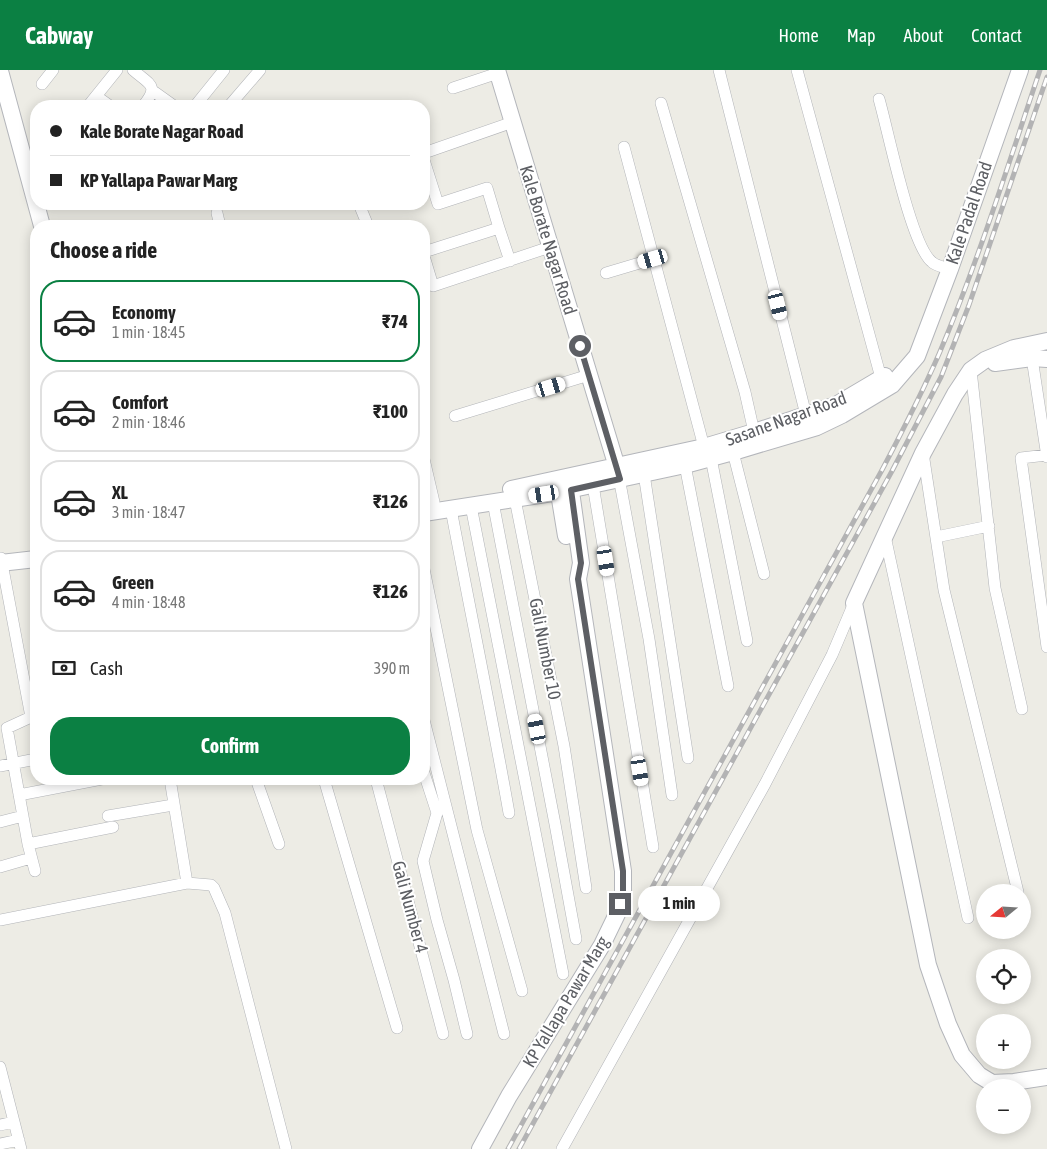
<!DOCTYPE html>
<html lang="en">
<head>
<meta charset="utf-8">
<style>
	body { margin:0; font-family:"Asap Condensed",sans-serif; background:#f6f6f6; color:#222; height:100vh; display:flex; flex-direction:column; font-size:19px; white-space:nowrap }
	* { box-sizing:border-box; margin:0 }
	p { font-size:16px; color:#767676 }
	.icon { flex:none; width:28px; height:28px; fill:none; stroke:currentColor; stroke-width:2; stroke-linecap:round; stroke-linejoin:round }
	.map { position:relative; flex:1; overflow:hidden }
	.sheet { position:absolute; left:30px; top:150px; width:400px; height:565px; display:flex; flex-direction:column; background:#fff; border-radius:20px; box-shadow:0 2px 12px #0003 }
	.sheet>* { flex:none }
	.guide { position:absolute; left:30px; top:30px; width:400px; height:110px; border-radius:20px; box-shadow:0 2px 12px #0003; display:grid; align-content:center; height:110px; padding:0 20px; background:#fff }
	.needle { width:32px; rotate:252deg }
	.tools { position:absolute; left:976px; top:814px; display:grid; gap:10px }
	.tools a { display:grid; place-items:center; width:55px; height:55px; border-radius:50%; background:#fff; box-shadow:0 2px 12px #0003; font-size:25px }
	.end { position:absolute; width:22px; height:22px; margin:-11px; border:6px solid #5d5f64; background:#fff; box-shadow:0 0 0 2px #fff }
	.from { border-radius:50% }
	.bubble { position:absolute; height:35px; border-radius:18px; background:#fff; box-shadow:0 2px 12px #0003; font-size:16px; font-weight:700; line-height:35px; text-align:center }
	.car { position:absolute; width:15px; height:30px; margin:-15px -8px; border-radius:6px; box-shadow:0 0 4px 1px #0007; background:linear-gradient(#fff 24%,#345 0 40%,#fff 0 76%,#345 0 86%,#fff 0) }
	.guide b { display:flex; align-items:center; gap:18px; height:48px; font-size:19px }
	.guide b+b { border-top:1px solid #e0e0e0 }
	.guide i { width:12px; height:12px; background:#222 }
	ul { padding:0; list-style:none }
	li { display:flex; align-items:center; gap:15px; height:82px; margin:0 10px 8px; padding:0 10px; border:2px solid #e0e0e0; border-radius:20px }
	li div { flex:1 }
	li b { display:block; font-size:19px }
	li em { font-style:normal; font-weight:700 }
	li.current { border-color:#0b8043 }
	li>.icon { width:45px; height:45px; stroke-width:1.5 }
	h2 { padding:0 20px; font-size:22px; line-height:60px }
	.pay { display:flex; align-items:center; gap:12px; height:55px; padding:0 20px; font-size:19px }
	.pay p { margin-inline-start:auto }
	.button { display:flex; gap:10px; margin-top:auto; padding:10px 20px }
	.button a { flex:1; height:58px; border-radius:20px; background:#0b8043; color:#fff; font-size:20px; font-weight:700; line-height:58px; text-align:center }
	header { display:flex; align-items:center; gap:30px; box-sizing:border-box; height:70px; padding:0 25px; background:#0b8043; color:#fff }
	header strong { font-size:24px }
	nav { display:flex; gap:28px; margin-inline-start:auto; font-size:18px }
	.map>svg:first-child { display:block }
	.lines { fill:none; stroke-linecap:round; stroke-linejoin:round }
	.street-casing { stroke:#b2b4b8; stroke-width:12 }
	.secondary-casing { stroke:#b4b6bb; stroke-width:18 }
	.street { stroke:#fff; stroke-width:11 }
	.secondary { stroke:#fff; stroke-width:16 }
	.rail-casing { stroke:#b3b3b4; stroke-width:5 }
	.rail { stroke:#fff; stroke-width:3; stroke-dasharray:9; stroke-linecap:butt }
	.route { stroke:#5d5f64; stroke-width:6 }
	.labels { text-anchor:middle; stroke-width:4; stroke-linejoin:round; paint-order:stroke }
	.street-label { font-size:18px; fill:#5d5f64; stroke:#fff }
</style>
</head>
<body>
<header>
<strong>Cabway</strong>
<nav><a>Home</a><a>Map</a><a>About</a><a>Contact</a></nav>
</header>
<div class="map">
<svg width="1047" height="1079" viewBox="0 0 1047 1079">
	<rect width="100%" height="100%" fill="#edece5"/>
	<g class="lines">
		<g class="street-casing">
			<path id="street" d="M133,0C150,15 160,15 143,36
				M719,0L806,345
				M797,0L881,308
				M42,14L53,0
				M453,18L498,3
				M153,21L174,36
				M96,26L110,36
				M879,29C888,60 911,176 932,192C936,196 944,197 950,199
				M661,33L745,322L754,362
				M88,36L117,0
				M195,36L224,0
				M229,36L260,0
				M624,77L704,377
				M424,83L513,52
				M424,90L438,134L487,118L499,158
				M359,134L368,156
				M217,143L220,156
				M424,182L499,158L510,191
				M424,186L433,216L550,177
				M606,203L653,189
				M1032,288L1047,387
				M971,300L995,518L1022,639
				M455,346L589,305
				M733,382L764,504
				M923,383L944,520L1018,822
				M711,388L747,571
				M424,389L434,432
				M685,395L728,616
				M618,402L649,569L672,725
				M644,404L688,688
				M593,415L653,777
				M515,429L564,676L586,818
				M493,432L555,754L576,869
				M471,436L563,904
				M451,439C470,540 491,641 509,743
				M885,466L968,848
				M936,467L989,456
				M1,488L31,647L7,658L28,774L35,801
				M424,499L477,760L522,921
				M1047,577L1021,388L1047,385
				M424,650L504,964
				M0,696L36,689
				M424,703L437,743L423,791L437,850L454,910L467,964
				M170,709L187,813
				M256,709L279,774
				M324,709L397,958
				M376,709L443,964
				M19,725L102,709
				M108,746L173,735
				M0,752L23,746
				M28,774L113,757
				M0,797L31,788
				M0,850L187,813L211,815L214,818L225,843L286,1079
				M0,997L21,1079
				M0,1055L14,1052
				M0,1074L19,1070
				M562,1079L765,714L832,585L854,533"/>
		</g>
		<g class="secondary-casing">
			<path id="secondary" d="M497,0L617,397
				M0,1L42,156
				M1047,271L1014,278L985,290L971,300L955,324L923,383L854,533L928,895L948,954L962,985L979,1005L992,1013L1014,1012L1047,1007
				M995,293L1032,288L1047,289
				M557,411L566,466
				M511,419L704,377L754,362L836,335L885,306
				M424,443L559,422L685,395L733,382L817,357L842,345L892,315L917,286L950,199L1020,0
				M0,493L36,489
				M480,1079L509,1026L602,875L617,844L623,824V801L578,509L581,493L569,407"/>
		</g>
		<use href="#street" class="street"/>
		<use href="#secondary" class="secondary"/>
		<g class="rail-casing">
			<path id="rail" d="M508,1079L882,400C902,362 922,323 939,284C978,192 1008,95 1040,0
				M519,1079L892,401L941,307L969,235L1047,7"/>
		</g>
		<use href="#rail" class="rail"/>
	</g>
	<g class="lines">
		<path class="route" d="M580,276L620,409L571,420L581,493L578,509L623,801V824L620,834"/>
	</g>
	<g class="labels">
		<g class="street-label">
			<text transform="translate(969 143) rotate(-71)" y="6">Kale Padal Road</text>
			<text transform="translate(548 170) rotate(73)" y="6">Kale Borate Nagar Road</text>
			<text transform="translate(786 349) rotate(-20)" y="6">Sasane Nagar Road</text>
			<text transform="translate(545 579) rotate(79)" y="6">Gali Number 10</text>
			<text transform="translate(410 837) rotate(75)" y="6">Gali Number 4</text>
			<text transform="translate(566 932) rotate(-59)" y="6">KP Yallapa Pawar Marg</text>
		</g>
	</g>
</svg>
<div class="tools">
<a><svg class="needle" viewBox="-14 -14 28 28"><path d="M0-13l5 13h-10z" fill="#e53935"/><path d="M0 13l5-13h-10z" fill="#767676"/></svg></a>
<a><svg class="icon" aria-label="locate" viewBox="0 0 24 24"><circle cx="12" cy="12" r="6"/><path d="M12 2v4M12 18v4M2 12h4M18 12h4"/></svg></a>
<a>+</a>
<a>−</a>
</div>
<i class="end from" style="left:580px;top:276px"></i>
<i class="end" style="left:620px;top:834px"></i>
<div class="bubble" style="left:638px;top:816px;width:82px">1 min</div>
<i class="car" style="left:653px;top:189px;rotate:254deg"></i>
<i class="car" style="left:778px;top:235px;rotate:166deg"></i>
<i class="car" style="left:551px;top:317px;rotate:73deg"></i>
<i class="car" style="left:544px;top:424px;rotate:261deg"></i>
<i class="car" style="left:606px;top:491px;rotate:171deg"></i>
<i class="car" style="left:537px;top:659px;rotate:349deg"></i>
<i class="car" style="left:640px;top:701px;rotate:171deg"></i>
<div class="guide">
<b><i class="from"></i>Kale Borate Nagar Road</b>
<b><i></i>KP Yallapa Pawar Marg</b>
</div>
<section class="sheet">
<h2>Choose a ride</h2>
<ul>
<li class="current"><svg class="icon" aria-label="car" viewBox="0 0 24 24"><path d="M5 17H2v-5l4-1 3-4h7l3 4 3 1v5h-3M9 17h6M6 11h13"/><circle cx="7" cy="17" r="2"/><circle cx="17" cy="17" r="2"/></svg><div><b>Economy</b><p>1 min · 18:45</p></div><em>₹74</em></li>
<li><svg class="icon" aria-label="car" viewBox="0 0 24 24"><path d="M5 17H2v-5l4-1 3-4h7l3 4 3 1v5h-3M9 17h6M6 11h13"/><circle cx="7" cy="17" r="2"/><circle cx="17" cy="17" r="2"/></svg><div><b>Comfort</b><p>2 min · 18:46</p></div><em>₹100</em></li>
<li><svg class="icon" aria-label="car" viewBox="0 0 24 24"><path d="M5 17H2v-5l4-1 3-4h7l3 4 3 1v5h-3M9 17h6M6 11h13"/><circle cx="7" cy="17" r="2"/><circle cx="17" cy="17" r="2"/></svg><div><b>XL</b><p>3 min · 18:47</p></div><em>₹126</em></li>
<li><svg class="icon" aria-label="car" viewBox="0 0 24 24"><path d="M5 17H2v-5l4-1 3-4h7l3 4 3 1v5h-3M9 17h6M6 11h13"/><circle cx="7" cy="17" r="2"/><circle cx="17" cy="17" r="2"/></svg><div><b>Green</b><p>4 min · 18:48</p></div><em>₹126</em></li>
</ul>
<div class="pay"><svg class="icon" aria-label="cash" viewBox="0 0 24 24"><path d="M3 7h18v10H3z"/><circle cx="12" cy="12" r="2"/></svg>Cash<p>390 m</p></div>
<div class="button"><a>Confirm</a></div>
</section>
</div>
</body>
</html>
